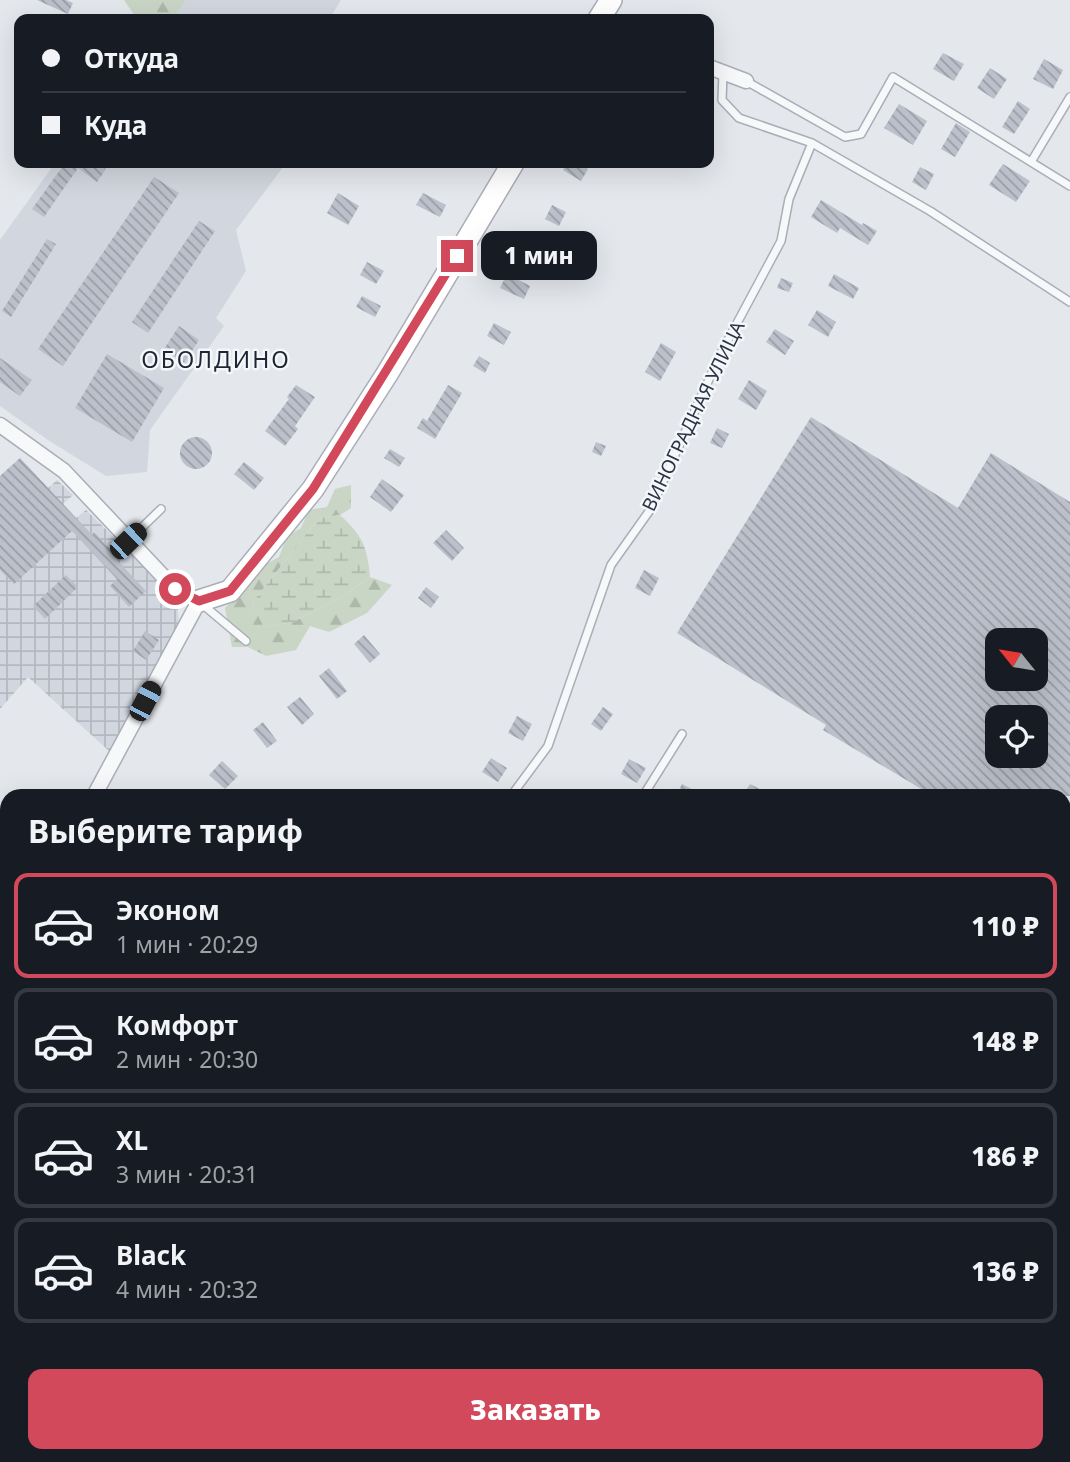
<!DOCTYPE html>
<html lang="ru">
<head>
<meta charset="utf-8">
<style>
	body { margin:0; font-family:"Noto Sans",sans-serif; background:#20242c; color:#f1f3f6; height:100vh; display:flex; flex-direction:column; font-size:26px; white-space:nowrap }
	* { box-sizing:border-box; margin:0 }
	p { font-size:23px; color:#9ea1a6 }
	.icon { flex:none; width:38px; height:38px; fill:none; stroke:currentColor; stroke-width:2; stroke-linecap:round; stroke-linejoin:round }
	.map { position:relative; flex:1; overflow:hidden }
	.side { position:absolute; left:0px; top:789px; width:1071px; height:674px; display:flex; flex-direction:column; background:#171b24; border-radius:21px 21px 0 0; box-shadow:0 7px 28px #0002 }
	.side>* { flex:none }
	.guide { position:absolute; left:14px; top:14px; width:700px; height:154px; border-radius:14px; box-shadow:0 7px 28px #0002; display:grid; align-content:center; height:154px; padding:0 28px; background:#171b24 }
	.needle { width:46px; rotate:300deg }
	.buttons { position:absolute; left:985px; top:628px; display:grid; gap:14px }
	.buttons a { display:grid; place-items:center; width:63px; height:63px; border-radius:14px; background:#171b24; box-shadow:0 7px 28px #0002; font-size:35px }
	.end { position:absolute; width:32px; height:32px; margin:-16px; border:9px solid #d1495b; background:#fff; box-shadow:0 0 0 4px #fff }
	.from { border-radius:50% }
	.bubble { position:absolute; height:49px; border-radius:14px; background:#171b24; box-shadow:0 7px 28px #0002; font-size:23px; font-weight:800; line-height:49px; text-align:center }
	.car { position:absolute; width:21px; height:42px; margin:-21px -10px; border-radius:9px; box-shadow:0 0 5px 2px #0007; background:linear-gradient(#222 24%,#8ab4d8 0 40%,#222 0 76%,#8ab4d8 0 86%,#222 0) }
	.guide b { display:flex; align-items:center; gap:24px; height:66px; font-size:26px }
	.guide b+b { border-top:2px solid #363941 }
	.guide i { width:18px; height:18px; background:#f1f3f6 }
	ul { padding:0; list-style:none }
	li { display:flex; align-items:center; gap:21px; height:105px; margin:0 14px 10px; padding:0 14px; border:4px solid #363941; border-radius:14px }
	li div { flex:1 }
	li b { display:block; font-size:26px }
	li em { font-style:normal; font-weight:800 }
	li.selected { border-color:#d1495b }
	li>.icon { width:63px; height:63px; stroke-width:1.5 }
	h2 { padding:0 28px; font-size:32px; line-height:84px }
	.primary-button { display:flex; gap:14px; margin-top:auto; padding:14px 28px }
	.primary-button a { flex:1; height:80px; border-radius:14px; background:#d1495b; color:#fff; font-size:28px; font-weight:800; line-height:80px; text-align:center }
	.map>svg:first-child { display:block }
	.built { fill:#d2d6de }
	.industrial { fill:url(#industrial-grid) }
	.forest { fill:url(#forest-firs) }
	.wetland { fill:url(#wetland-marsh) }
	.garden { fill:url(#garden-furrows) }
	.building { fill:url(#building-back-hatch); fill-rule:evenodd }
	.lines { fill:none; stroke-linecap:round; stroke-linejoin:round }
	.lane-casing { stroke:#a9aeb7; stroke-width:10 }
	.street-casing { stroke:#a9aeb7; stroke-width:17 }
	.secondary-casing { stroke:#a9aeb7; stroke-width:24 }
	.lane { stroke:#f7f8fa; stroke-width:7 }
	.street { stroke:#f7f8fa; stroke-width:14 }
	.secondary { stroke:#fff; stroke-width:21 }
	.route { stroke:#d1495b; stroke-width:9 }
	.labels { text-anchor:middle; stroke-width:5; stroke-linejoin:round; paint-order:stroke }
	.street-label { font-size:19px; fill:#2b3445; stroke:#f4f6f9 }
	.quarter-label { font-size:23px; letter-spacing:2px; fill:#1d2536; stroke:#f4f6f9 }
</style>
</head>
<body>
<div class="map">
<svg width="1070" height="1462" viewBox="0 0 1070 1462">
	<defs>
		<pattern id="industrial-grid" width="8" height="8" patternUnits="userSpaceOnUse" patternTransform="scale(1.75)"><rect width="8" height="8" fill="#d2d6de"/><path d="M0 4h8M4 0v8" fill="none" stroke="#b4b8c0"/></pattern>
		<pattern id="forest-firs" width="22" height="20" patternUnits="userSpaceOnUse" patternTransform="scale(1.75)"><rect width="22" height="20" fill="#c9d6c5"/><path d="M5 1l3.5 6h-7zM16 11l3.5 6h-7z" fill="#adb8ab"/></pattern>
		<pattern id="wetland-marsh" width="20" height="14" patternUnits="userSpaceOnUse" patternTransform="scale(1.75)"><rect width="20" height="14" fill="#c9d6c5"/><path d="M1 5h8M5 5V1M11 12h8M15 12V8" fill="none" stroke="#adb8ab"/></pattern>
		<pattern id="garden-furrows" width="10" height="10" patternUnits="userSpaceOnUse" patternTransform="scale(1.75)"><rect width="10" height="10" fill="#c9d6c5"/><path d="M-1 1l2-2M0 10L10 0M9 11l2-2" fill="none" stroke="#adb8ab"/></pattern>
		<pattern id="building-back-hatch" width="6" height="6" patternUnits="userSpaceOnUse" patternTransform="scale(1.75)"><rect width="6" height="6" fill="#bbc0ca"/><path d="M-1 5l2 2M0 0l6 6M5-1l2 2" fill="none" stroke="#989da6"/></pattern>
	</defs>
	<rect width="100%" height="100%" fill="#e4e7ec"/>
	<path class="built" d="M186,0H341L329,19H173Z
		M55,163H286L236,230L246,271L216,318L224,326L150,430L147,472L106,476L48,440L0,406V240Z"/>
	<path class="industrial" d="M20,458L48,488L57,480L73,495L63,504L76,518L86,510L177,599L179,627L110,752L28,677L0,709V476Z"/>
	<path class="forest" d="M124,0H186L173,19H137Z
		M351,485V508L340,515L319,518L252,603L264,627L293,622L342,597L370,577L392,585L367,613L329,632L310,626L296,650L266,656L248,647H232L225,608L246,587L252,572L279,557L287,536L301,528L309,510L327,507L335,489Z
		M0,935L2,943L7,944V1011L0,1021Z
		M0,1163L7,1165V1267L0,1270Z
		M465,1456H981L985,1462H469Z"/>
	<path class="wetland" d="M340,515C363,536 367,547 370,577L342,597L293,622L264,627L252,603L319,518Z"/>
	<path class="garden" d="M7,1272V1456H465L469,1462H0V1275Z"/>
	<path class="building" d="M37,0H66L73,3L68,14Z
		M943,53L964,64L954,81L933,69Z
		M1044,59L1063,70L1053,89L1033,79Z
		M990,68L1007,79L994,99L977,88Z
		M1018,101L1030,109L1014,134L1002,127Z
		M899,104L927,121L913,145L884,128Z
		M956,123L970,132L955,157L941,149Z
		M65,163H97L106,169L97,182L78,168L44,217L32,209Z
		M567,163H578L588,169L581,181L563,170Z
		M1003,164L1030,181L1016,202L989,185Z
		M920,167L934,174L926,190L912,182Z
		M154,177L179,193L63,366L38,349Z
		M338,193L359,206L348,225L327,213Z
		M423,193L446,205L440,217L416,205Z
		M821,200L862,225L863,223L877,231L868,245L840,228L837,233L811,217Z
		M552,205L566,212L559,226L545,219Z
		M199,221L215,231L148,333L132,322Z
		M47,239L56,244L11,317L2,311Z
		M527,242L546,253L538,265L520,254Z
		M367,262L384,271L376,284L360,275Z
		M507,274L530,286L524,299L500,288Z
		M834,274L859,288L853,299L828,286Z
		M781,278L793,283L789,292L777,288Z
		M362,296L381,306L375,317L356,307Z
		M817,310L836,322L828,337L808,325Z
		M494,323L511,332L504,345L487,336Z
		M179,326L199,340L184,363L164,349Z
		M775,329L794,341L785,355L766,342Z
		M661,343L676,352L660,381L645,372Z
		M107,354L164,388L132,442L75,408Z
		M479,356L490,363L485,373L473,366Z
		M0,358L32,380L20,396L0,382Z
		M749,380L767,391L756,410L738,399Z
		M296,385L315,397L295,426L298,429L285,446L265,431L289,399L287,397Z
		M448,385L462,393L435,439L417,428L423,418L427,421Z
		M811,417L958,508L991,453L1070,502V796H933L823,730L826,725L677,633ZM998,640H1036V679H998ZM998,718H1036V756H998Z
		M717,428L729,434L722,448L710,443Z
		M180 453a16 16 0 1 1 32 0a16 16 0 1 1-32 0Z
		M596,442L606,446L601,456L592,452Z
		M390,449L405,458L399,467L384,458Z
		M20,458L92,535L94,532L121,560L119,562L146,591L129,607L110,586L117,579L72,531L14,584L0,570V476Z
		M244,462L264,478L254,490L234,474Z
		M382,479L404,495L391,512L370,497Z
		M446,530L464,548L452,561L433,543Z
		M644,570L659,578L650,596L635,588Z
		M66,575L78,587L45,619L33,606Z
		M426,587L439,597L431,608L418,598Z
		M145,631L159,640L146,660L133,651Z
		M364,635L380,654L370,663L354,644Z
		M329,668L347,691L337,699L319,676Z
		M300,697L314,714L302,725L287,707Z
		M603,707L613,714L601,731L591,724Z
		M517,716L532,724L523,741L508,733Z
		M263,722L277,741L267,748L253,730Z
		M491,758L507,768L498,782L482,772Z
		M629,759L646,768L637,783L621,774Z
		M222,761L238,776L225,789L209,775Z
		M682,784L705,796H676Z
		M750,784L773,796H743Z"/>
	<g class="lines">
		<g class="lane-casing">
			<path id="lane" d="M723,73L722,100L739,118L812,143L930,211L1070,302
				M746,81L845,137L861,134L893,77L1070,186
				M1031,162L1070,97
				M129,540L161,509
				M202,604L246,641
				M511,796L548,746L611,565L650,510L720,355L781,241L789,199L812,143
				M643,796L682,734
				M1064,963L1070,953
				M1064,978L1070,982
				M1066,1321L1070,1314
				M1064,1423L1070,1437"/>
		</g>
		<g class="street-casing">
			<path id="street" d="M709,67L746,81
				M0,425L64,471L175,589L199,601L94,796
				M0,1042L7,1030
				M0,1297L7,1295
				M81,1456L84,1462
				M230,1456L231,1458
				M346,1456L350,1462"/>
		</g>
		<g class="secondary-casing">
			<path id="secondary" d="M599,19L611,0
				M199,601L230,591L313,489L387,374L513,163"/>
		</g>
		<use href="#lane" class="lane"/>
		<use href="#street" class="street"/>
		<use href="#secondary" class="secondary"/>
	</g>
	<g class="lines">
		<path class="route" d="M175,589L199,601L230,591L313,489L457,256"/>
	</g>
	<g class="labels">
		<g class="street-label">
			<text transform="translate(693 416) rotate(-64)" y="7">ВИНОГРАДНАЯ УЛИЦА</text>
		</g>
		<g class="quarter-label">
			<text x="216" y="368">ОБОЛДИНО</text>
		</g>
	</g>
</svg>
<div class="buttons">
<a><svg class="needle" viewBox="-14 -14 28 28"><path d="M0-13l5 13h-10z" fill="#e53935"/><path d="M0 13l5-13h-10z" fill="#9ea1a6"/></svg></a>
<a><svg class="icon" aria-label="locate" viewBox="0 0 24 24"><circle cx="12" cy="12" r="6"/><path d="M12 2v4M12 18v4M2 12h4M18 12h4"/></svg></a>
</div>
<i class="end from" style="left:175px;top:589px"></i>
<i class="end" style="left:457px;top:256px"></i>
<div class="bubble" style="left:481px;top:231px;width:116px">1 мин</div>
<i class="car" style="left:128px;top:541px;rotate:46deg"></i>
<i class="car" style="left:145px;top:701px;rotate:28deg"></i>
<div class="guide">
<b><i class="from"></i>Откуда</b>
<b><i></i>Куда</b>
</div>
<section class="side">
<h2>Выберите тариф</h2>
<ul>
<li class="selected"><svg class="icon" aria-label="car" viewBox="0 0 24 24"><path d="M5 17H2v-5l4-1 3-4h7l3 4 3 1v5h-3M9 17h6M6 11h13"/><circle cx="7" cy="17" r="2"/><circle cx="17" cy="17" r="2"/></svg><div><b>Эконом</b><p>1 мин · 20:29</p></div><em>110 ₽</em></li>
<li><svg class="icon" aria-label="car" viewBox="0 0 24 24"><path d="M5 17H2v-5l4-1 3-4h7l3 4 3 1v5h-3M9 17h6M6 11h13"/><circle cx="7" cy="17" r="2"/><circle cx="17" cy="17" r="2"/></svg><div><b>Комфорт</b><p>2 мин · 20:30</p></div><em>148 ₽</em></li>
<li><svg class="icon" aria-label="car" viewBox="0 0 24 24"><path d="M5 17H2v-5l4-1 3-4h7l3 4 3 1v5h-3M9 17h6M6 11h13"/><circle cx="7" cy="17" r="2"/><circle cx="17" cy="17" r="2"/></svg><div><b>XL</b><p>3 мин · 20:31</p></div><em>186 ₽</em></li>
<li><svg class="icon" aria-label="car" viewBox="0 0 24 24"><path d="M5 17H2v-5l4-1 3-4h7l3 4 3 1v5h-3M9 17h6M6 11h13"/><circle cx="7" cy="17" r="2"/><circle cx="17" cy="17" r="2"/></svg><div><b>Black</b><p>4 мин · 20:32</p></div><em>136 ₽</em></li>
</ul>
<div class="primary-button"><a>Заказать</a></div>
</section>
</div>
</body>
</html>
